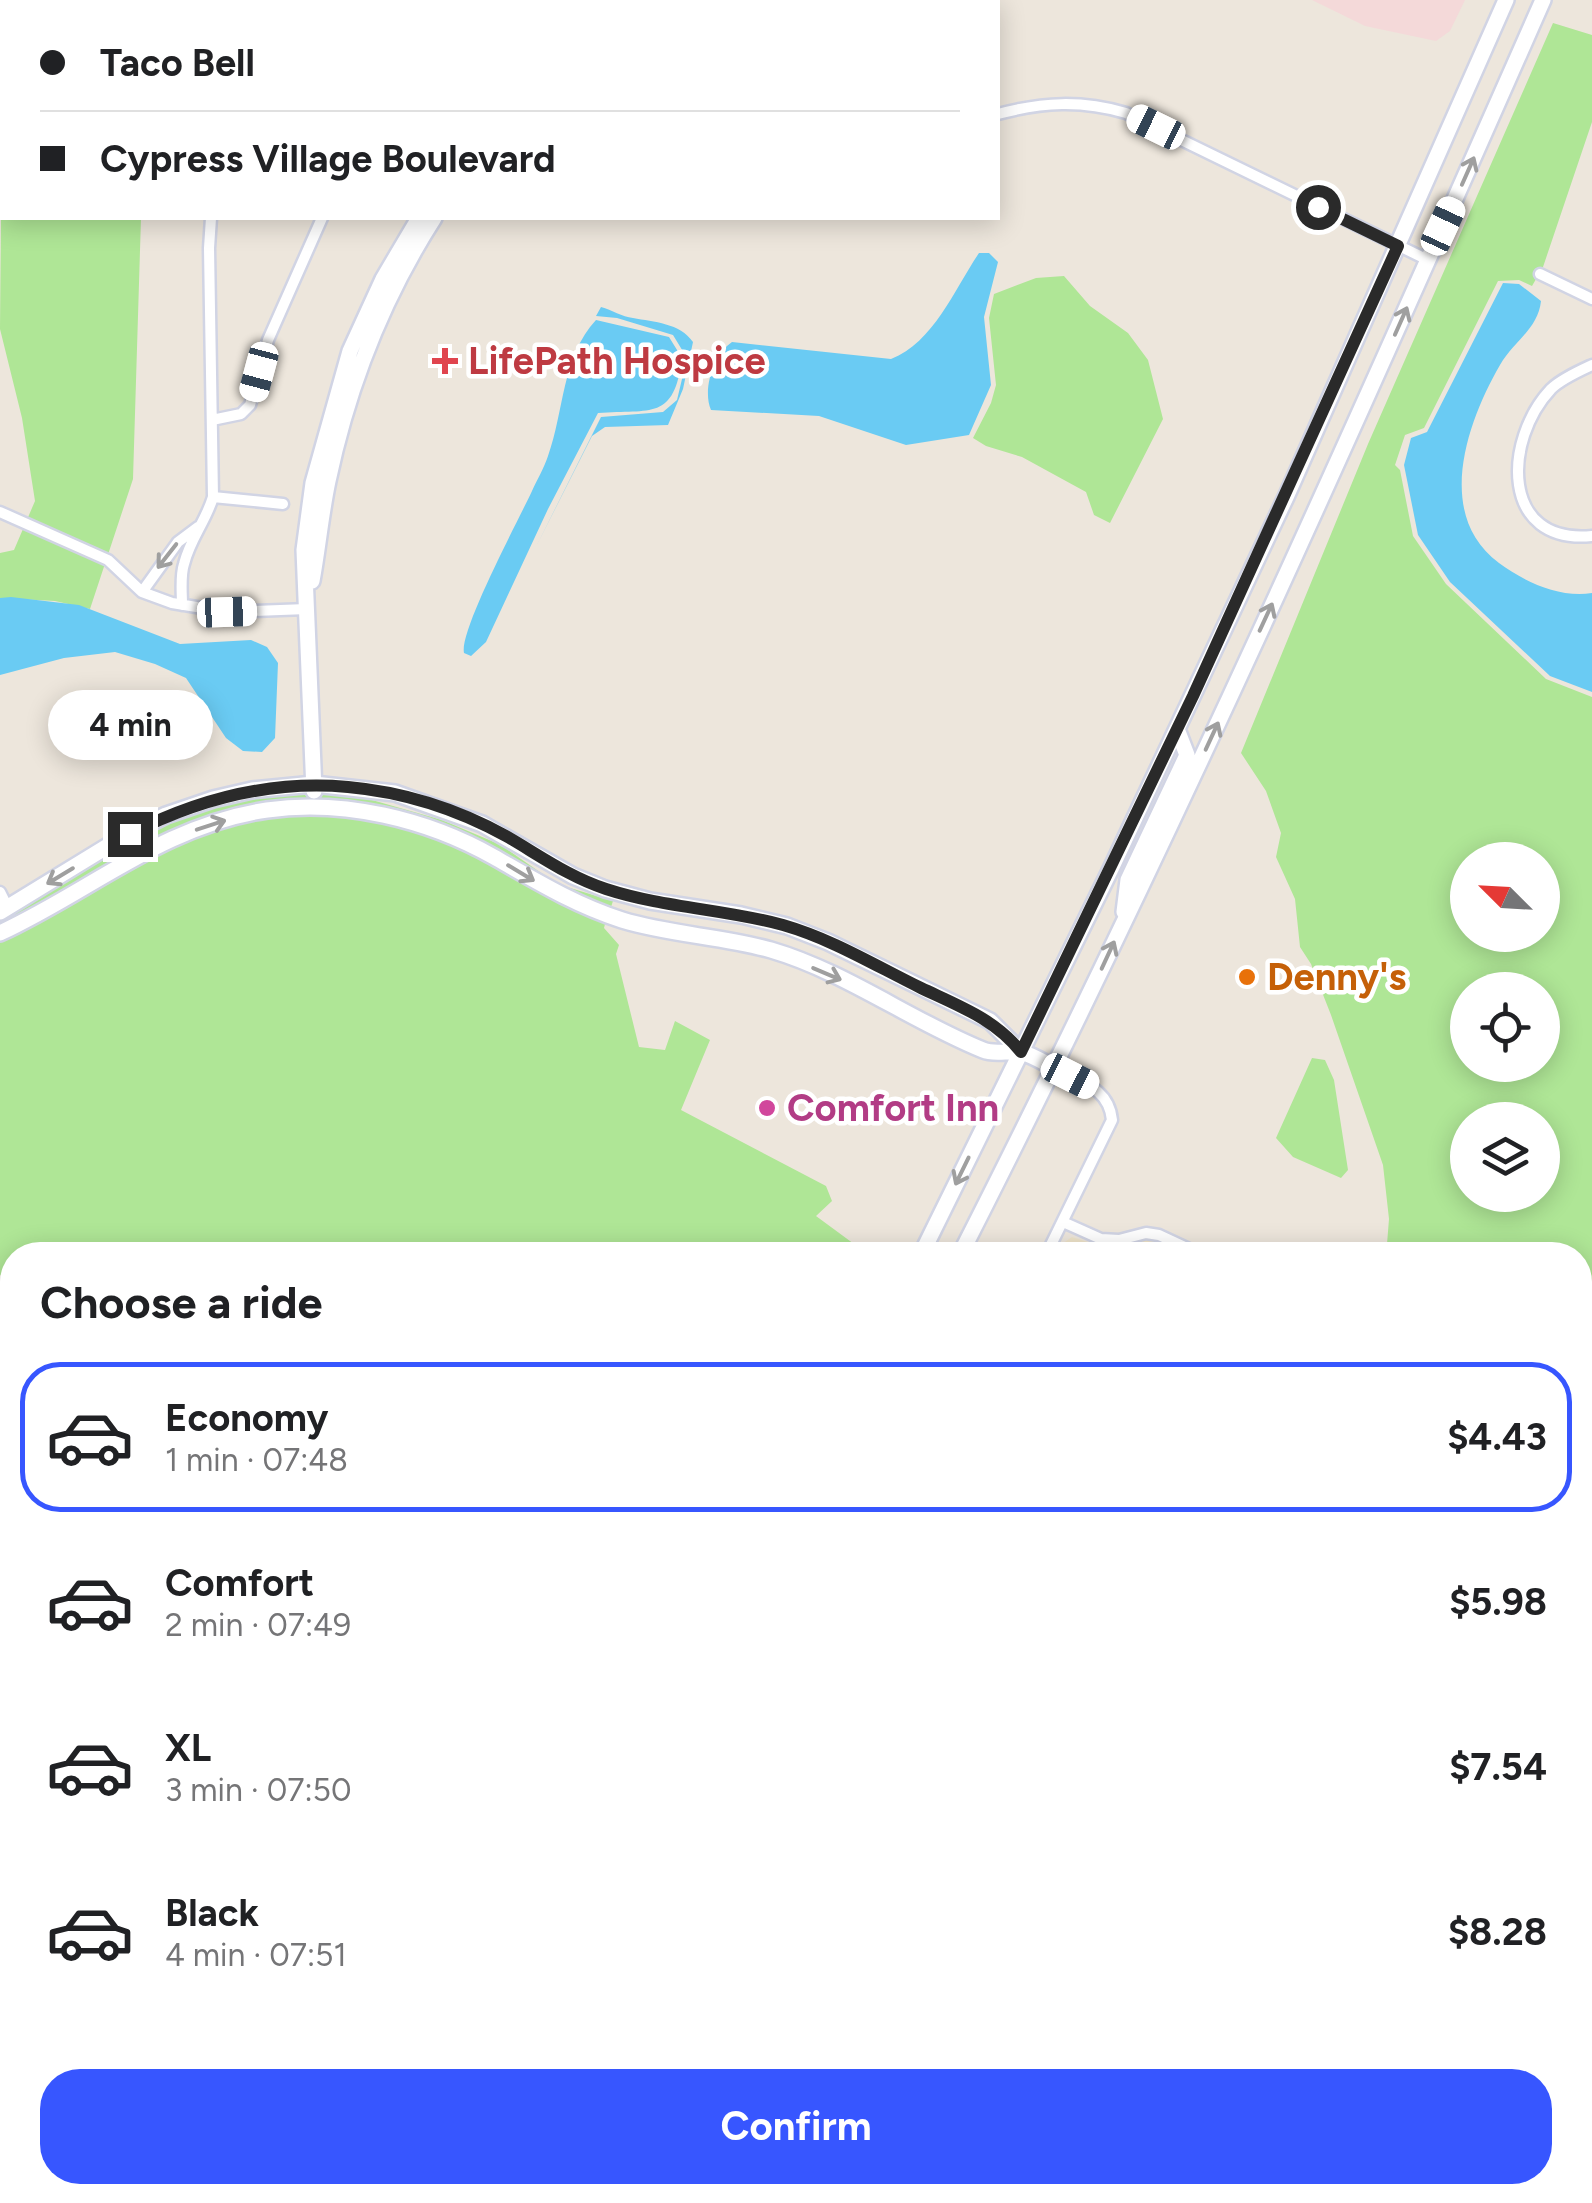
<!DOCTYPE html>
<html lang="en">
<head>
<meta charset="utf-8">
<style>
	body { margin:0; font-family:Figtree,sans-serif; background:#f2f2f2; color:#202124; height:100vh; display:flex; flex-direction:column; font-size:38px; white-space:nowrap }
	* { box-sizing:border-box; margin:0 }
	p { font-size:32px; color:#757577 }
	.icon { flex:none; width:55px; height:55px; fill:none; stroke:currentColor; stroke-width:2; stroke-linecap:round; stroke-linejoin:round }
	.map { position:relative; flex:1; overflow:hidden }
	.drawer { position:absolute; left:0px; top:1242px; width:1592px; height:962px; display:flex; flex-direction:column; background:#fff; border-radius:40px 40px 0 0; box-shadow:0 5px 25px #0003 }
	.drawer>* { flex:none }
	.banner { position:absolute; left:0px; top:0px; width:1000px; height:220px; box-shadow:0 5px 25px #0003; display:grid; align-content:center; height:220px; padding:0 40px; background:#fff }
	.needle { width:65px; rotate:294deg }
	.tools { position:absolute; left:1450px; top:842px; display:grid; gap:20px }
	.tools a { display:grid; place-items:center; width:110px; height:110px; border-radius:50%; background:#fff; box-shadow:0 5px 25px #0003; font-size:50px }
	.end { position:absolute; width:45px; height:45px; margin:-22px; border:12px solid #2a2a2a; background:#fff; box-shadow:0 0 0 5px #fff }
	.from { border-radius:50% }
	.bubble { position:absolute; height:70px; border-radius:35px; background:#fff; box-shadow:0 5px 25px #0003; font-size:32px; font-weight:700; line-height:70px; text-align:center }
	.car { position:absolute; width:30px; height:60px; margin:-30px -15px; border-radius:12px; box-shadow:0 0 8px 2px #0007; background:linear-gradient(#fff 24%,#345 0 40%,#fff 0 76%,#345 0 86%,#fff 0) }
	.banner b { display:flex; align-items:center; gap:35px; height:95px; font-size:38px }
	.banner b+b { border-top:2px solid #e0e0e0 }
	.banner i { width:25px; height:25px; background:#202124 }
	ul { padding:0; list-style:none }
	li { display:flex; align-items:center; gap:30px; height:150px; margin:0 20px 15px; padding:0 20px; border:5px solid transparent; border-radius:40px }
	li div { flex:1 }
	li b { display:block; font-size:38px }
	li em { font-style:normal; font-weight:700 }
	li.current { border-color:#3756ff }
	li>.icon { width:90px; height:90px; stroke-width:1.5 }
	h2 { padding:0 40px; font-size:45px; line-height:120px }
	.cta { display:flex; gap:20px; margin-top:auto; padding:20px 40px }
	.cta a { flex:1; height:115px; border-radius:40px; background:#3756ff; color:#fff; font-size:40px; font-weight:700; line-height:115px; text-align:center }
	.map>svg:first-child { display:block }
	.industrial { fill:#dfdde5 }
	.education { fill:#efe4ca }
	.medical { fill:#f4d9d9 }
	.green { fill:#afe696; fill-rule:evenodd }
	.water { fill:#6acbf3 }
	.lines { fill:none; stroke-linecap:round; stroke-linejoin:round }
	.street-casing { stroke:#d1d4e4; stroke-width:15 }
	.secondary-casing { stroke:#d1d4e4; stroke-width:20 }
	.highway-casing { stroke:#c8c8c8; stroke-width:25 }
	.street { stroke:#fff; stroke-width:10 }
	.secondary { stroke:#fff; stroke-width:15 }
	.highway { stroke:#ffa455; stroke-width:20 }
	.oneway { stroke:#9f9f9f }
	.route { stroke:#2a2a2a; stroke-width:12 }
	.health-dot { fill:#e0444e; stroke:#fff; stroke-width:4 }
	.food-dot { fill:#e8710a; stroke:#fff; stroke-width:4 }
	.hotel-dot { fill:#d1479c; stroke:#fff; stroke-width:4 }
	.labels { text-anchor:middle; stroke-width:9; stroke-linejoin:round; paint-order:stroke }
	.health-label { font-size:38px; font-weight:bold; fill:#be3a42; stroke:#fff; text-anchor:start }
	.food-label { font-size:38px; font-weight:bold; fill:#c56008; stroke:#fff; text-anchor:start }
	.hotel-label { font-size:38px; font-weight:bold; fill:#b23c85; stroke:#fff; text-anchor:start }
</style>
</head>
<body>
<div class="map">
<svg width="1592" height="2203" viewBox="0 0 1592 2203">
	<rect width="100%" height="100%" fill="#ede6dc"/>
	<path class="industrial" d="M0,1831L12,1849V1995L0,1990Z"/>
	<path class="education" d="M1072,1237L1106,1248L1145,1238L1187,1255H1055L1059,1246Z"/>
	<path class="medical" d="M1312,0H1465L1450,31L1436,41L1365,26Z"/>
	<path class="green" d="M1553,23L1592,35V122L1543,267L1532,286L1519,280L1498,281L1424,428L1405,435L1395,465L1400,470L1413,536L1446,584L1546,679L1592,697V1763L1580,1771V1255H1381L1387,1244L1389,1219L1383,1165L1331,1015L1311,964L1300,947L1295,899L1276,857L1281,833L1266,791L1241,753L1368,444ZM1468,860H1542V935H1468ZM1468,990H1542V1065H1468ZM1468,1120H1542V1195H1468Z
		M2,102V218H141L133,479L90,609L55,601L0,598V553L14,550L35,501L22,418L0,329Z
		M1064,276L1090,306L1128,333L1148,360L1163,419L1110,523L1094,515L1086,492L1022,457L986,446L973,438L991,403L996,385L989,318L994,294L1036,278Z
		M309,790V802L173,831L131,851L0,927V918L154,828L222,803Z
		M320,790L344,792L442,820L501,845L557,884L613,901L610,910L581,899L493,850L320,802Z
		M315,812C349,815 383,819 415,829C482,850 544,889 606,920L604,928L619,945L616,954L639,1047L665,1050L675,1021L710,1040L681,1110L826,1186L832,1201L816,1216L869,1255H12V1283L0,1275V939L178,841L268,816Z
		M1312,1058L1325,1060L1334,1080L1348,1170L1341,1178L1293,1157L1276,1138Z
		M0,1660L12,1669V1707L0,1698Z
		M852,2192L979,2193L980,2203H831Z
		M227,2193H435L429,2203H229Z
		M570,2193H611L621,2203H580Z
		M686,2193H817C772,2203 731,2203 686,2193Z
		M1056,2193H1474L1454,2203H1057Z"/>
	<path class="water" d="M979,253H989L998,262L984,317L991,385L969,435L906,445L819,416L711,410C702,389 714,354 732,342L891,359C934,342 954,290 979,253Z
		M1503,283L1519,284L1541,301C1538,329 1514,341 1500,365C1467,422 1434,515 1499,563C1525,582 1559,598 1592,593V692L1550,676L1450,582L1418,535L1404,465L1411,438L1427,432Z
		M601,307C612,310 622,317 633,318C654,322 680,323 693,342L683,389L668,425L605,427L592,436L537,545L601,417L663,412L677,400L687,358L673,335L617,318L596,316Z
		M596,320L669,337L682,358C674,421 652,409 598,413L548,509L486,642L471,656L464,653C459,631 519,519 532,491C537,480 544,468 548,456C564,412 562,356 596,320Z
		M11,597L79,605L180,644L251,640L267,647L278,663L275,738L262,752L243,751L226,738L186,678L155,664L115,652L64,658L0,675V598Z
		M0,1443L12,1451V1520L0,1514Z
		M1495,2192L1546,2193L1559,2203H1471Z"/>
	<g class="lines">
		<g class="street-casing">
			<path id="street" d="M404,0L406,2
				M343,2L349,0
				M998,114C1043,102 1081,100 1126,113L1428,260
				M1540,274L1592,299
				M1592,365C1579,371 1561,379 1551,389C1503,440 1500,545 1592,536
				M212,420L241,414L250,405L268,340L322,218
				M213,497L283,504
				M0,512L108,560L142,592L172,603L227,612L307,609
				M142,592L178,542L198,527
				M182,605C182,592 180,576 184,564C190,539 206,521 213,497L209,248L211,218
				M0,892L8,908
				M1063,1222L1101,1239L1119,1240L1146,1233L1159,1235L1202,1255
				M1046,1255L1112,1120C1109,1088 1081,1082 1055,1068
				M0,2012L12,2017
				M1580,2044L1592,2041
				M1580,2118L1586,2133L1592,2138
				M159,2192L161,2203
				M1045,2192L1046,2203"/>
		</g>
		<g class="secondary-casing">
			<path id="secondary" d="M607,2L610,0
				M624,2L627,0
				M312,581C318,548 321,514 328,481C348,386 382,299 434,218
				M314,791L304,550L313,483L350,351L383,279L419,218
				M0,912L121,838L166,815L213,799L252,790L314,784L395,793L482,824L573,876L605,889L650,901L741,915L787,926L828,942L990,1021L1021,1052
				M1124,912L1128,880L1187,755L1177,729
				M0,933C91,891 163,825 267,810C343,799 427,819 494,857C536,881 575,905 622,920C671,935 722,936 771,950C846,972 911,1021 983,1050C995,1055 1008,1050 1021,1052C1032,1055 1045,1063 1055,1068
				M921,1255L1111,869L1287,495L1506,0
				M960,1255C1169,844 1357,422 1543,0
				M442,2203L447,2192
				M484,2203L489,2192"/>
		</g>
		<g class="highway-casing">
			<path id="highway" d="M0,1601L12,1606
				M0,1644L12,1653
				M0,1715L12,1724
				M0,1759L12,1773
				M222,2192L224,2203
				M551,2192L561,2203
				M631,2192L641,2203
				M666,2192L700,2203
				M984,2192L986,2203
				M803,2203L832,2192"/>
		</g>
		<use href="#street" class="street"/>
		<use href="#secondary" class="secondary"/>
		<use href="#highway" class="highway"/>
	</g>
	<defs><path id="oneway-shaft" d="M-6 0H5M1.5-3L5.5 0L1.5 3" fill="none" stroke-width="1.6" stroke-linecap="round" stroke-linejoin="round" transform="scale(2.5)"/></defs>
	<g class="oneway">
		<use href="#oneway-shaft" transform="translate(1468 171) rotate(-66)"/>
		<use href="#oneway-shaft" transform="translate(1401 321) rotate(-66)"/>
		<use href="#oneway-shaft" transform="translate(167 556) rotate(128)"/>
		<use href="#oneway-shaft" transform="translate(1266 617) rotate(-65)"/>
		<use href="#oneway-shaft" transform="translate(1212 736) rotate(-65)"/>
		<use href="#oneway-shaft" transform="translate(211 825) rotate(-18)"/>
		<use href="#oneway-shaft" transform="translate(521 873) rotate(31)"/>
		<use href="#oneway-shaft" transform="translate(60 876) rotate(149)"/>
		<use href="#oneway-shaft" transform="translate(1108 955) rotate(-65)"/>
		<use href="#oneway-shaft" transform="translate(827 974) rotate(23)"/>
		<use href="#oneway-shaft" transform="translate(962 1171) rotate(116)"/>
	</g>
	<g class="lines">
		<path class="route" d="M130,834C198,799 271,780 348,787C404,792 457,809 506,836C539,855 569,877 606,889C664,908 725,909 783,925C832,939 876,966 921,988C959,1006 995,1019 1021,1052L1193,696L1398,246L1318,207"/>
	</g>
	<path class="health-dot" d="M440 346h10v10h10v10h-10v10h-10v-10h-10v-10h10z"/>
	<circle class="food-dot" cx="1247" cy="977" r="10"/>
	<circle class="hotel-dot" cx="767" cy="1108" r="10"/>
	<g class="labels">
		<g class="health-label">
			<text x="468" y="374">LifePath Hospice</text>
		</g>
		<g class="food-label">
			<text x="1267" y="990">Denny's</text>
		</g>
		<g class="hotel-label">
			<text x="787" y="1121">Comfort Inn</text>
		</g>
	</g>
</svg>
<div class="tools">
<a><svg class="needle" viewBox="-14 -14 28 28"><path d="M0-13l5 13h-10z" fill="#e53935"/><path d="M0 13l5-13h-10z" fill="#757577"/></svg></a>
<a><svg class="icon" aria-label="locate" viewBox="0 0 24 24"><circle cx="12" cy="12" r="6"/><path d="M12 2v4M12 18v4M2 12h4M18 12h4"/></svg></a>
<a><svg class="icon" aria-label="layers" viewBox="0 0 24 24"><path d="M12 4l9 5-9 5-9-5zM3 14l9 5 9-5"/></svg></a>
</div>
<i class="end from" style="left:1318px;top:207px"></i>
<i class="end" style="left:130px;top:834px"></i>
<div class="bubble" style="left:48px;top:690px;width:165px">4 min</div>
<i class="car" style="left:1156px;top:127px;rotate:296deg"></i>
<i class="car" style="left:1443px;top:226px;rotate:25deg"></i>
<i class="car" style="left:259px;top:372px;rotate:195deg"></i>
<i class="car" style="left:227px;top:612px;rotate:88deg"></i>
<i class="car" style="left:1070px;top:1076px;rotate:117deg"></i>
<div class="banner">
<b><i class="from"></i>Taco Bell</b>
<b><i></i>Cypress Village Boulevard</b>
</div>
<section class="drawer">
<h2>Choose a ride</h2>
<ul>
<li class="current"><svg class="icon" aria-label="car" viewBox="0 0 24 24"><path d="M5 17H2v-5l4-1 3-4h7l3 4 3 1v5h-3M9 17h6M6 11h13"/><circle cx="7" cy="17" r="2"/><circle cx="17" cy="17" r="2"/></svg><div><b>Economy</b><p>1 min · 07:48</p></div><em>$4.43</em></li>
<li><svg class="icon" aria-label="car" viewBox="0 0 24 24"><path d="M5 17H2v-5l4-1 3-4h7l3 4 3 1v5h-3M9 17h6M6 11h13"/><circle cx="7" cy="17" r="2"/><circle cx="17" cy="17" r="2"/></svg><div><b>Comfort</b><p>2 min · 07:49</p></div><em>$5.98</em></li>
<li><svg class="icon" aria-label="car" viewBox="0 0 24 24"><path d="M5 17H2v-5l4-1 3-4h7l3 4 3 1v5h-3M9 17h6M6 11h13"/><circle cx="7" cy="17" r="2"/><circle cx="17" cy="17" r="2"/></svg><div><b>XL</b><p>3 min · 07:50</p></div><em>$7.54</em></li>
<li><svg class="icon" aria-label="car" viewBox="0 0 24 24"><path d="M5 17H2v-5l4-1 3-4h7l3 4 3 1v5h-3M9 17h6M6 11h13"/><circle cx="7" cy="17" r="2"/><circle cx="17" cy="17" r="2"/></svg><div><b>Black</b><p>4 min · 07:51</p></div><em>$8.28</em></li>
</ul>
<div class="cta"><a>Confirm</a></div>
</section>
</div>
</body>
</html>
